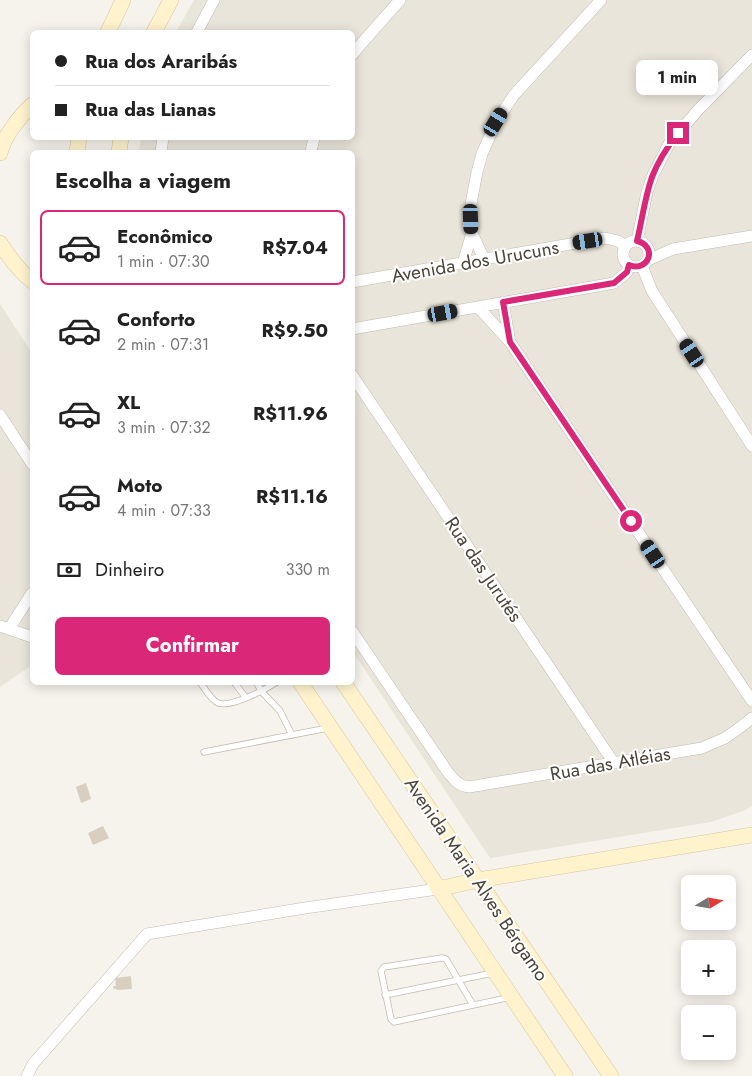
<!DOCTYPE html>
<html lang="pt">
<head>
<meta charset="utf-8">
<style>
	body { margin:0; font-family:Jost,sans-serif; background:#f6f6f6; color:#222; height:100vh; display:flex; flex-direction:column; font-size:19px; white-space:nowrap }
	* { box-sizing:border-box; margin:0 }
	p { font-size:16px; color:#767676 }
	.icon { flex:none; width:28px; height:28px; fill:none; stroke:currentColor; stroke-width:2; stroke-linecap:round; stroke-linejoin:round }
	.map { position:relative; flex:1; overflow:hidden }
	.panel { position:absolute; left:30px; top:150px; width:325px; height:535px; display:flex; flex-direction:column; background:#fff; border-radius:8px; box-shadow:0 2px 12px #0003 }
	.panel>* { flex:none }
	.hud { position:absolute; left:30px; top:30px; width:325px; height:110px; border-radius:8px; box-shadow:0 2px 12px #0003; display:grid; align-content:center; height:110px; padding:0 25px; background:#fff }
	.needle { width:32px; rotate:79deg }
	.fabs { position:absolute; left:681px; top:875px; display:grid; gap:10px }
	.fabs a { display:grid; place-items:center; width:55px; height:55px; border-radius:8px; background:#fff; box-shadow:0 2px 12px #0003; font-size:25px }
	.end { position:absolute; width:22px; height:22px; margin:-11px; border:6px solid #db2777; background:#fff; box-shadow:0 0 0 2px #fff }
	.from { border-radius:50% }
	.bubble { position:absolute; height:35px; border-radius:8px; background:#fff; box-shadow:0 2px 12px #0003; font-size:16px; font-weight:700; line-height:35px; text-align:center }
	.car { position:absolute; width:15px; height:30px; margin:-15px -8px; border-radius:6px; box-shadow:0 0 4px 1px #0007; background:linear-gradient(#222 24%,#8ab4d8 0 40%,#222 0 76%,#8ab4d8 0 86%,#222 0) }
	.hud b { display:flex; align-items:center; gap:18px; height:48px; font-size:19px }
	.hud b+b { border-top:1px solid #e0e0e0 }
	.hud i { width:12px; height:12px; background:#222 }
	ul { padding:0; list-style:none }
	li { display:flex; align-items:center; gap:15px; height:75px; margin:0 10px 8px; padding:0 15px; border:2px solid transparent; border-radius:8px }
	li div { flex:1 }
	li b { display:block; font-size:19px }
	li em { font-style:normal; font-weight:700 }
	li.on { border-color:#db2777 }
	li>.icon { width:45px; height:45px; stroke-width:1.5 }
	h2 { padding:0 25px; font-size:22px; line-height:60px }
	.pay { display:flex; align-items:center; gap:12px; height:55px; padding:0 25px; font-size:19px }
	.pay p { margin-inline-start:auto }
	.action { display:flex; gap:10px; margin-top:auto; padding:10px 25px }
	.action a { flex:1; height:58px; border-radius:8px; background:#db2777; color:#fff; font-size:20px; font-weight:700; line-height:58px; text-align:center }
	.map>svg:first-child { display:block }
	.residential { fill:#eae5da }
	.building { fill:#d8cfc1 }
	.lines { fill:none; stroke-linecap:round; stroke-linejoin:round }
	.lane-casing { stroke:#c2bbae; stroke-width:7 }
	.street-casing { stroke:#c2bbae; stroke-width:12 }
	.secondary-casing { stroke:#d6c79b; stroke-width:16 }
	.lane { stroke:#fff; stroke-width:5.5 }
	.street { stroke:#fff; stroke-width:11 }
	.secondary { stroke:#fff3cd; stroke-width:15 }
	.route { stroke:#db2777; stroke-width:6 }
	.labels { text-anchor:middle; stroke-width:4; stroke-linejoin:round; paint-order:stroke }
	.street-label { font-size:19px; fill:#4b4439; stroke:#fff }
</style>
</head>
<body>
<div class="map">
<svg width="752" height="1076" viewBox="0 0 752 1076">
	<rect width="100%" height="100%" fill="#f6f3ec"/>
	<path class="residential" d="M194,0H752V806L743,811L711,822L490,858L353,652L352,152H139L141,138H352V32H176Z
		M0,304L32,353V665L0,687Z"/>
	<path class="building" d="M86,783L91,799L81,803L76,787Z
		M103,826L109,838L93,845L88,833Z
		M131,976L132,989L117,990L116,989H114L113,986H116L115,978Z"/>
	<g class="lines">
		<g class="lane-casing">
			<path id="lane" d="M200,682C205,689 211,700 218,703C231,708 266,689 277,682
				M234,682L246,698
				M256,682L262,692L280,711L292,735
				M204,752L328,728
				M385,995L493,973
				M473,1005L446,959L442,958L384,967L381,971L391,1019L394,1022L511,997"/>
		</g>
		<g class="street-casing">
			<path id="street" d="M197,32L214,0
				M352,55L362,43L400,0
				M161,152L163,138
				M311,152L314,138
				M472,233L484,259
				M623 254a13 13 0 1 1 26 0a13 13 0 1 1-26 0Z
				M637,241L647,192L653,175L669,144L698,110L752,55
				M648,260L673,249L752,236
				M463,263L472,233L471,204L477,172L482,154L496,122L514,95L601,0
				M642,266L652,291L752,446
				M352,282L605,238L618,241L626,246
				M503,302L510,342
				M478,307L510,342L752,701
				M352,329L614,283L627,272L629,265
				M352,375L614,763
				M0,415L32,464
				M0,626L32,637
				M9,629L32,593
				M352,631L447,771C453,779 459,786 469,787L702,748L725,738L738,729L752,718
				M27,1076L33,1064L147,934L305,908L438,889"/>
		</g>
		<g class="secondary-casing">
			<path id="secondary" d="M108,32L123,0
				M154,32L171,0
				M77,152L79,138
				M119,152L121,138
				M0,153C4,136 20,116 32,105
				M0,243C9,257 19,271 32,281
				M300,682L565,1076
				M343,682L611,1076
				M438,889L478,880L752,835"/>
		</g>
		<use href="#lane" class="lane"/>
		<use href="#street" class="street"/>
		<use href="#secondary" class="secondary"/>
	</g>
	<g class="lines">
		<path class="route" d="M631,521L510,342L503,302L614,283L627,272L629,265C649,273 658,246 637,241C642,220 645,197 652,177C658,161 668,146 678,133"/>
	</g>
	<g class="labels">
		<g class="street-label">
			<text transform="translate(475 261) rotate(-10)" y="7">Avenida dos Urucuns</text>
			<text transform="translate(484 569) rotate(56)" y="7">Rua das Jurutés</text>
			<text transform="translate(610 763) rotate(-10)" y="7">Rua das Atléias</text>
			<text transform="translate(477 879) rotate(56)" y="7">Avenida Maria Alves Bérgamo</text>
		</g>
	</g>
</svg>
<div class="fabs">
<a><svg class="needle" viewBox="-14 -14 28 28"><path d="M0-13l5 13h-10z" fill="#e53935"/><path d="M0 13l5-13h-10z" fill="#767676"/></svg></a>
<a>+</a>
<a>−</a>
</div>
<i class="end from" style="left:631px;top:521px"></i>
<i class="end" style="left:678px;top:133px"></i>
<div class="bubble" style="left:636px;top:60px;width:82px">1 min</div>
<i class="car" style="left:496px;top:122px;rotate:31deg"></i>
<i class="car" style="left:471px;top:219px;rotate:178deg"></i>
<i class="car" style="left:588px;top:241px;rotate:261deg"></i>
<i class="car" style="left:443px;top:313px;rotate:80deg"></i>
<i class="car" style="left:692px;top:353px;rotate:327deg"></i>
<i class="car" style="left:653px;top:554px;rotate:326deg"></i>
<div class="hud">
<b><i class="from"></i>Rua dos Araribás</b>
<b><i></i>Rua das Lianas</b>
</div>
<section class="panel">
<h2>Escolha a viagem</h2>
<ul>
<li class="on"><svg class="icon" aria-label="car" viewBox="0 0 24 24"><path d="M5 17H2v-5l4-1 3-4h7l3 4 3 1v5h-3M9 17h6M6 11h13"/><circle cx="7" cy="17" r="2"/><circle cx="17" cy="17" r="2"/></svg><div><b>Econômico</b><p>1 min · 07:30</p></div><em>R$7.04</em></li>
<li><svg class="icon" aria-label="car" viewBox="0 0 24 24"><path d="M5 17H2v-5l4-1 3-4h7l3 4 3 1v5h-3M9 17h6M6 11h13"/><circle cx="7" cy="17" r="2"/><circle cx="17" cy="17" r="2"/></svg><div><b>Conforto</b><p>2 min · 07:31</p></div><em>R$9.50</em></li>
<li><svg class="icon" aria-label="car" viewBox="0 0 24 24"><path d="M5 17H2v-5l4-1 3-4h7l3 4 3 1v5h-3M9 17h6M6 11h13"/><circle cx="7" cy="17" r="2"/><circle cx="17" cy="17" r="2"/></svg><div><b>XL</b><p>3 min · 07:32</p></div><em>R$11.96</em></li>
<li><svg class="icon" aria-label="car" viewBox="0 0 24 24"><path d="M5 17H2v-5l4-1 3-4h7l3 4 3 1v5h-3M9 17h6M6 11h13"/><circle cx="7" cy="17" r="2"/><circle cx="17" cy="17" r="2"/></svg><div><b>Moto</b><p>4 min · 07:33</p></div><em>R$11.16</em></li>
</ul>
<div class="pay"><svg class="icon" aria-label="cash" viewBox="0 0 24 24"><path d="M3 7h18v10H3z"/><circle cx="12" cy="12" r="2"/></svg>Dinheiro<p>330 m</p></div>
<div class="action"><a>Confirmar</a></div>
</section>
</div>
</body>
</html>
